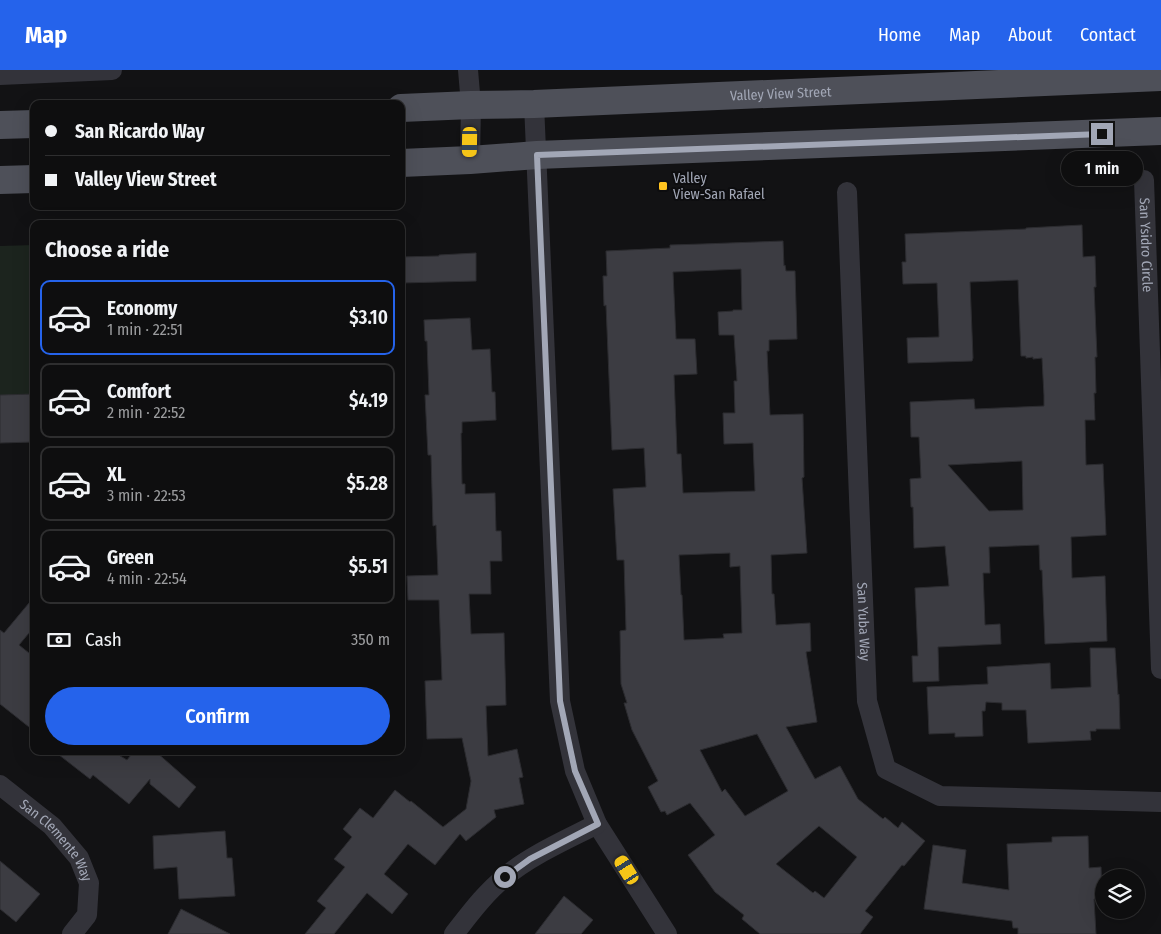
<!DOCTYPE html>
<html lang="en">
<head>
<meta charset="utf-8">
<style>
	body { margin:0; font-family:"Fira Sans Condensed",sans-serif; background:#171718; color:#f1f3f6; height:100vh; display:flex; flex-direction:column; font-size:19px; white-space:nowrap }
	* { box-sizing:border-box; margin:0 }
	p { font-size:16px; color:#9b9c9e }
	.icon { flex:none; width:28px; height:28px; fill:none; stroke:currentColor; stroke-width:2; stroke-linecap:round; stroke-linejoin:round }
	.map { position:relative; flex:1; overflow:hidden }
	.panel { position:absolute; left:30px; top:150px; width:375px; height:535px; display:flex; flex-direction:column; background:#0e0e0f; border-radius:10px; box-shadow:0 5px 20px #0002,0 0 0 1px #2e2e2f }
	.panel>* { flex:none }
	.top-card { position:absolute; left:30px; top:30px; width:375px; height:110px; border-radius:10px; box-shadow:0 5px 20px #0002,0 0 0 1px #2e2e2f; display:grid; align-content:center; height:110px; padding:0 15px; background:#0e0e0f }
	.buttons { position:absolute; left:1095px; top:799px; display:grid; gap:10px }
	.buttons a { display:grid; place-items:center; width:50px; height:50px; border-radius:50%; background:#0e0e0f; box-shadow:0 5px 20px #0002,0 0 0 1px #2e2e2f; font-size:25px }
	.end { position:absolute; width:22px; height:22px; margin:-11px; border:6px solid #a2a7b6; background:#111; box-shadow:0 0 0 2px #111 }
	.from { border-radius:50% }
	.bubble { position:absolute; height:35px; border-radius:18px; background:#0e0e0f; box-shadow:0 5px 20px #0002,0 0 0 1px #2e2e2f; font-size:16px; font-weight:600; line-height:35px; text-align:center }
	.car { position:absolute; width:15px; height:30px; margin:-15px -8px; border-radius:6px; box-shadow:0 0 4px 1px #0007; background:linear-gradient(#f5c518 24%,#345 0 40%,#f5c518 0 76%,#345 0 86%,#f5c518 0) }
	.top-card b { display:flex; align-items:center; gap:18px; height:48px; font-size:19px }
	.top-card b+b { border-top:1px solid #2e2e2f }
	.top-card i { width:12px; height:12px; background:#f1f3f6 }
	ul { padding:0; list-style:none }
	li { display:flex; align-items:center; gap:15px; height:75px; margin:0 10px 8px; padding:0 5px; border:2px solid #2e2e2f; border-radius:10px }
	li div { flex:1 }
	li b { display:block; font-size:19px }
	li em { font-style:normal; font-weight:600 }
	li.current { border-color:#2563eb }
	li>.icon { width:45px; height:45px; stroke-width:1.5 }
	h2 { padding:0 15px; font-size:22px; line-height:60px }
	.pay { display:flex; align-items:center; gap:12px; height:55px; padding:0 15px; font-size:19px }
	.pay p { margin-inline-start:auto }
	.action { display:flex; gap:10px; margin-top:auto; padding:10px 15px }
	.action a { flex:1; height:58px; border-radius:30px; background:#2563eb; color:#fff; font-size:20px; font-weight:600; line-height:58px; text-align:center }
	header { display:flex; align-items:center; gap:30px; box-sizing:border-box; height:70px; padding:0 25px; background:#2563eb; color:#fff }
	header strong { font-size:24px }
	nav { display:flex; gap:28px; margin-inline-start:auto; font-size:18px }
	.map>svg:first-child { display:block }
	.green { fill:#1c241e }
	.building { fill:#3c3c42; stroke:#2c2c30; fill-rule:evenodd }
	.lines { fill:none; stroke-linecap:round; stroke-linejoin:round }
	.minor { stroke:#33333a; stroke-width:20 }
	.primary { stroke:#4e5059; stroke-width:28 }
	.route { stroke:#a2a7b6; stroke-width:6 }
	.poi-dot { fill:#ffc31f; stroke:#0d0d0f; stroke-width:2 }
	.labels { text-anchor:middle; stroke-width:4; stroke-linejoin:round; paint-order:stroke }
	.street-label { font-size:14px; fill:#a2a7b6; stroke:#0d0d0f }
	.poi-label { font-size:14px; fill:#a2a7b6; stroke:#0d0d0f; text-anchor:start }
</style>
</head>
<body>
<header>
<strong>Map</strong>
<nav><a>Home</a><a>Map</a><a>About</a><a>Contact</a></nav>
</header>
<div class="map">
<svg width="1161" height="864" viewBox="0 0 1161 864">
	<rect width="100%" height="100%" fill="#121214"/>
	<path class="green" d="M34,175V371L0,372V176Z"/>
	<path class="building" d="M1082,155L1083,187L1095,186L1096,217H1094L1097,287H1095L1096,323H1094L1095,350H1085L1086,395L1103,394L1106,465L1071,467L1072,508L1105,506L1107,571L1045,574L1042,500H1040L1039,475L989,477L990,503H983L985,555L1000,554L1001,574L938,577L939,611L913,612L912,586H918L915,518L949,516L945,476L914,478L913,437H911L910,409L921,408L919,367H911L910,332L974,329L975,339L1044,336V326L1042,288L1033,289V287L1026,288V286H1021L1018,210L970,212L973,288L972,291L908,293L907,268L939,267V262L937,213L903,214L902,192H906L905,164L1026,159V158ZM1022,391L1023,440L989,441L948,395Z
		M783,171L784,196L785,195L786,201H795L797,269L769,270V281H767L770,345L803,344L804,407L802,408L807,483L771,485L772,524H774L776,555L810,553L811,581L806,582L817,652L786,657L815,709L840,696L858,729L883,749L885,747L898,758L902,752L925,771L904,796L902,795L865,841L873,847L860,864H760L742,849L744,845L715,822L688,785L715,765L690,733L667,745L665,741L661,742L648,717L658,711L632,660L624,633H627L621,614L620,561L626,560L624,490H617L613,419L646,417L644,378L612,380L606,235L604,236L603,206H607L606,181L670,178V175L702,174ZM741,199L742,240H733V241L718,242L719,265H734L737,311H734L735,343H723L724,374L753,373L755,421L683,423L681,384H677L674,305L697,304L695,269H676L673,202ZM730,483V497L740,496L742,563L723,564L724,568L684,570L682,525H681L679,485ZM757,664L788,721L745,746L725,719L722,722L700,680ZM819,756L857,787L824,828L815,821L813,823L776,794Z
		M476,183V211L401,213V187L439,186V185Z
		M470,248L472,280L490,279L492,322H495L496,350L462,352V363H461L462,414H465V424L495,423L496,461H501L502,491H490L491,524H469L471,564L504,563L506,635L486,636L488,686L517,679L523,707L519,708L524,734L494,740L496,747L466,771L460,764L435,795L408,774L384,804L408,824L392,844L367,823L334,864H305L326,838L317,831L345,797L334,789L352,767L343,759L360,738L373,748L395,720L410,732L411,731L443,757L466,739L471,711L462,668L427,669L425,611L442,610L439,530H408L407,506L438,505L436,455L433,456L431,385H428L425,325H429L427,271H425L424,250Z
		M34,324V372L0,373V325Z
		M34,527V557L19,575L34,587V661L0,634V560L4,563Z
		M1090,578H1115L1118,625L1119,624L1120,659H1096V661H1090L1091,670L1028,673L1026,640H1002V633L986,632L985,641H982L983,666L955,667V663L929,664L927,617L988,614L987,597L1050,593L1051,619L1091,617Z
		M54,681H112L127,690L134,681H155L196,717L179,738L150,714V709L129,734L93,705L90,709Z
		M225,761L227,788H232L235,826L179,829L177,797L154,799L153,766Z
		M1088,766L1089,798L1101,797L1102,828L1094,829L1096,864H1018V858H1013L1012,851L924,839L933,775L966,780L962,813L1009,820L1007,774L1052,772V767Z
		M0,791L40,824L16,852L0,839Z
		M564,826L593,850L581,864H535Z
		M181,839L230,864H168Z"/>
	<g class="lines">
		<g class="minor">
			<path d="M468,0L471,35L470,90"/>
			<path d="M0,5L112,0"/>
			<path d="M534,34L560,631L575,701L597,754L667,864"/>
			<path id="s1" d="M1144,110L1161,599"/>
			<path id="s2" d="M847,122L867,631L886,699L940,726L1161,732"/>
			<path id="s3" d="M0,715L52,756L79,788L89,813L87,845L72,864"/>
			<path d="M454,864C469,845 485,823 505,807C529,786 568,769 597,754"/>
		</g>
		<g class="primary">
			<path id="s4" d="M401,38L471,35L534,34L1161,7"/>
			<path d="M0,55L34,54"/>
			<path d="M401,93L470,90L537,85L1161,61"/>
			<path d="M0,110L34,109"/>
		</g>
	</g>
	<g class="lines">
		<path class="route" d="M505,807L530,789L598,754L575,701L560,631L537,85L1102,64"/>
	</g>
	<rect class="poi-dot" x="658" y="111" width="10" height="10" rx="2.5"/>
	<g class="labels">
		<g class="street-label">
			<text dy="5" stroke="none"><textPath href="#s4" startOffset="380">Valley View Street</textPath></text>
			<text dy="5" stroke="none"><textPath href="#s1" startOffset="65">San Ysidro Circle</textPath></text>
			<text dy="5" stroke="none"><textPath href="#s2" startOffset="430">San Yuba Way</textPath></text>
			<text dy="5" stroke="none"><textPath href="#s3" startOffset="80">San Clemente Way</textPath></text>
		</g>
		<g class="poi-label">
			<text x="673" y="113">Valley<tspan x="673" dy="16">View-San Rafael</tspan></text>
		</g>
	</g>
</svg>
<div class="buttons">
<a><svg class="icon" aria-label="layers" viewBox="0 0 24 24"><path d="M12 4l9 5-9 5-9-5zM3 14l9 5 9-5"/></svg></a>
</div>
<i class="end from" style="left:505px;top:807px"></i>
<i class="end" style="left:1102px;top:64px"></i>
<div class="bubble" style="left:1061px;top:81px;width:82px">1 min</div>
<i class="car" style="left:470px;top:72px;rotate:181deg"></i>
<i class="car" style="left:627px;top:800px;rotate:328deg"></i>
<div class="top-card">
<b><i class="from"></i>San Ricardo Way</b>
<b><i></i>Valley View Street</b>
</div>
<section class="panel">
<h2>Choose a ride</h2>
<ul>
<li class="current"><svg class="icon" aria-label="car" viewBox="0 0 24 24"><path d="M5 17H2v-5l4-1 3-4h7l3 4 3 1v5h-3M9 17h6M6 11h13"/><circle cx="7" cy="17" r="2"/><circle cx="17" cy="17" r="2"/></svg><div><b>Economy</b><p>1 min · 22:51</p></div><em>$3.10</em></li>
<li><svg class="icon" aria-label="car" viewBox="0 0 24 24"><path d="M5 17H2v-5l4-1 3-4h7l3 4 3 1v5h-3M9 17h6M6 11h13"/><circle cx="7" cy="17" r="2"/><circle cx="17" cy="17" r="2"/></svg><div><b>Comfort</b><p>2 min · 22:52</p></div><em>$4.19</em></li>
<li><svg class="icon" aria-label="car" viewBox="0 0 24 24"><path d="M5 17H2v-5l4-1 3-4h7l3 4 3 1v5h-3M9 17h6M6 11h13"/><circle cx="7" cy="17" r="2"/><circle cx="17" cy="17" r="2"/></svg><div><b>XL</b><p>3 min · 22:53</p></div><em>$5.28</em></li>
<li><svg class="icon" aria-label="car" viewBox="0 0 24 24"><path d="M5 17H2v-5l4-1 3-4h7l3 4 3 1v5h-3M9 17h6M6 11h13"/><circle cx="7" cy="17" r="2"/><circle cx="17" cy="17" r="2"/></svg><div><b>Green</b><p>4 min · 22:54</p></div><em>$5.51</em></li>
</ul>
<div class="pay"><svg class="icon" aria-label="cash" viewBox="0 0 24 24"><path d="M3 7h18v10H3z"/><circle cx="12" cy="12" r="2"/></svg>Cash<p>350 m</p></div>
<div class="action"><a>Confirm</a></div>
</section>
</div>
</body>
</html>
